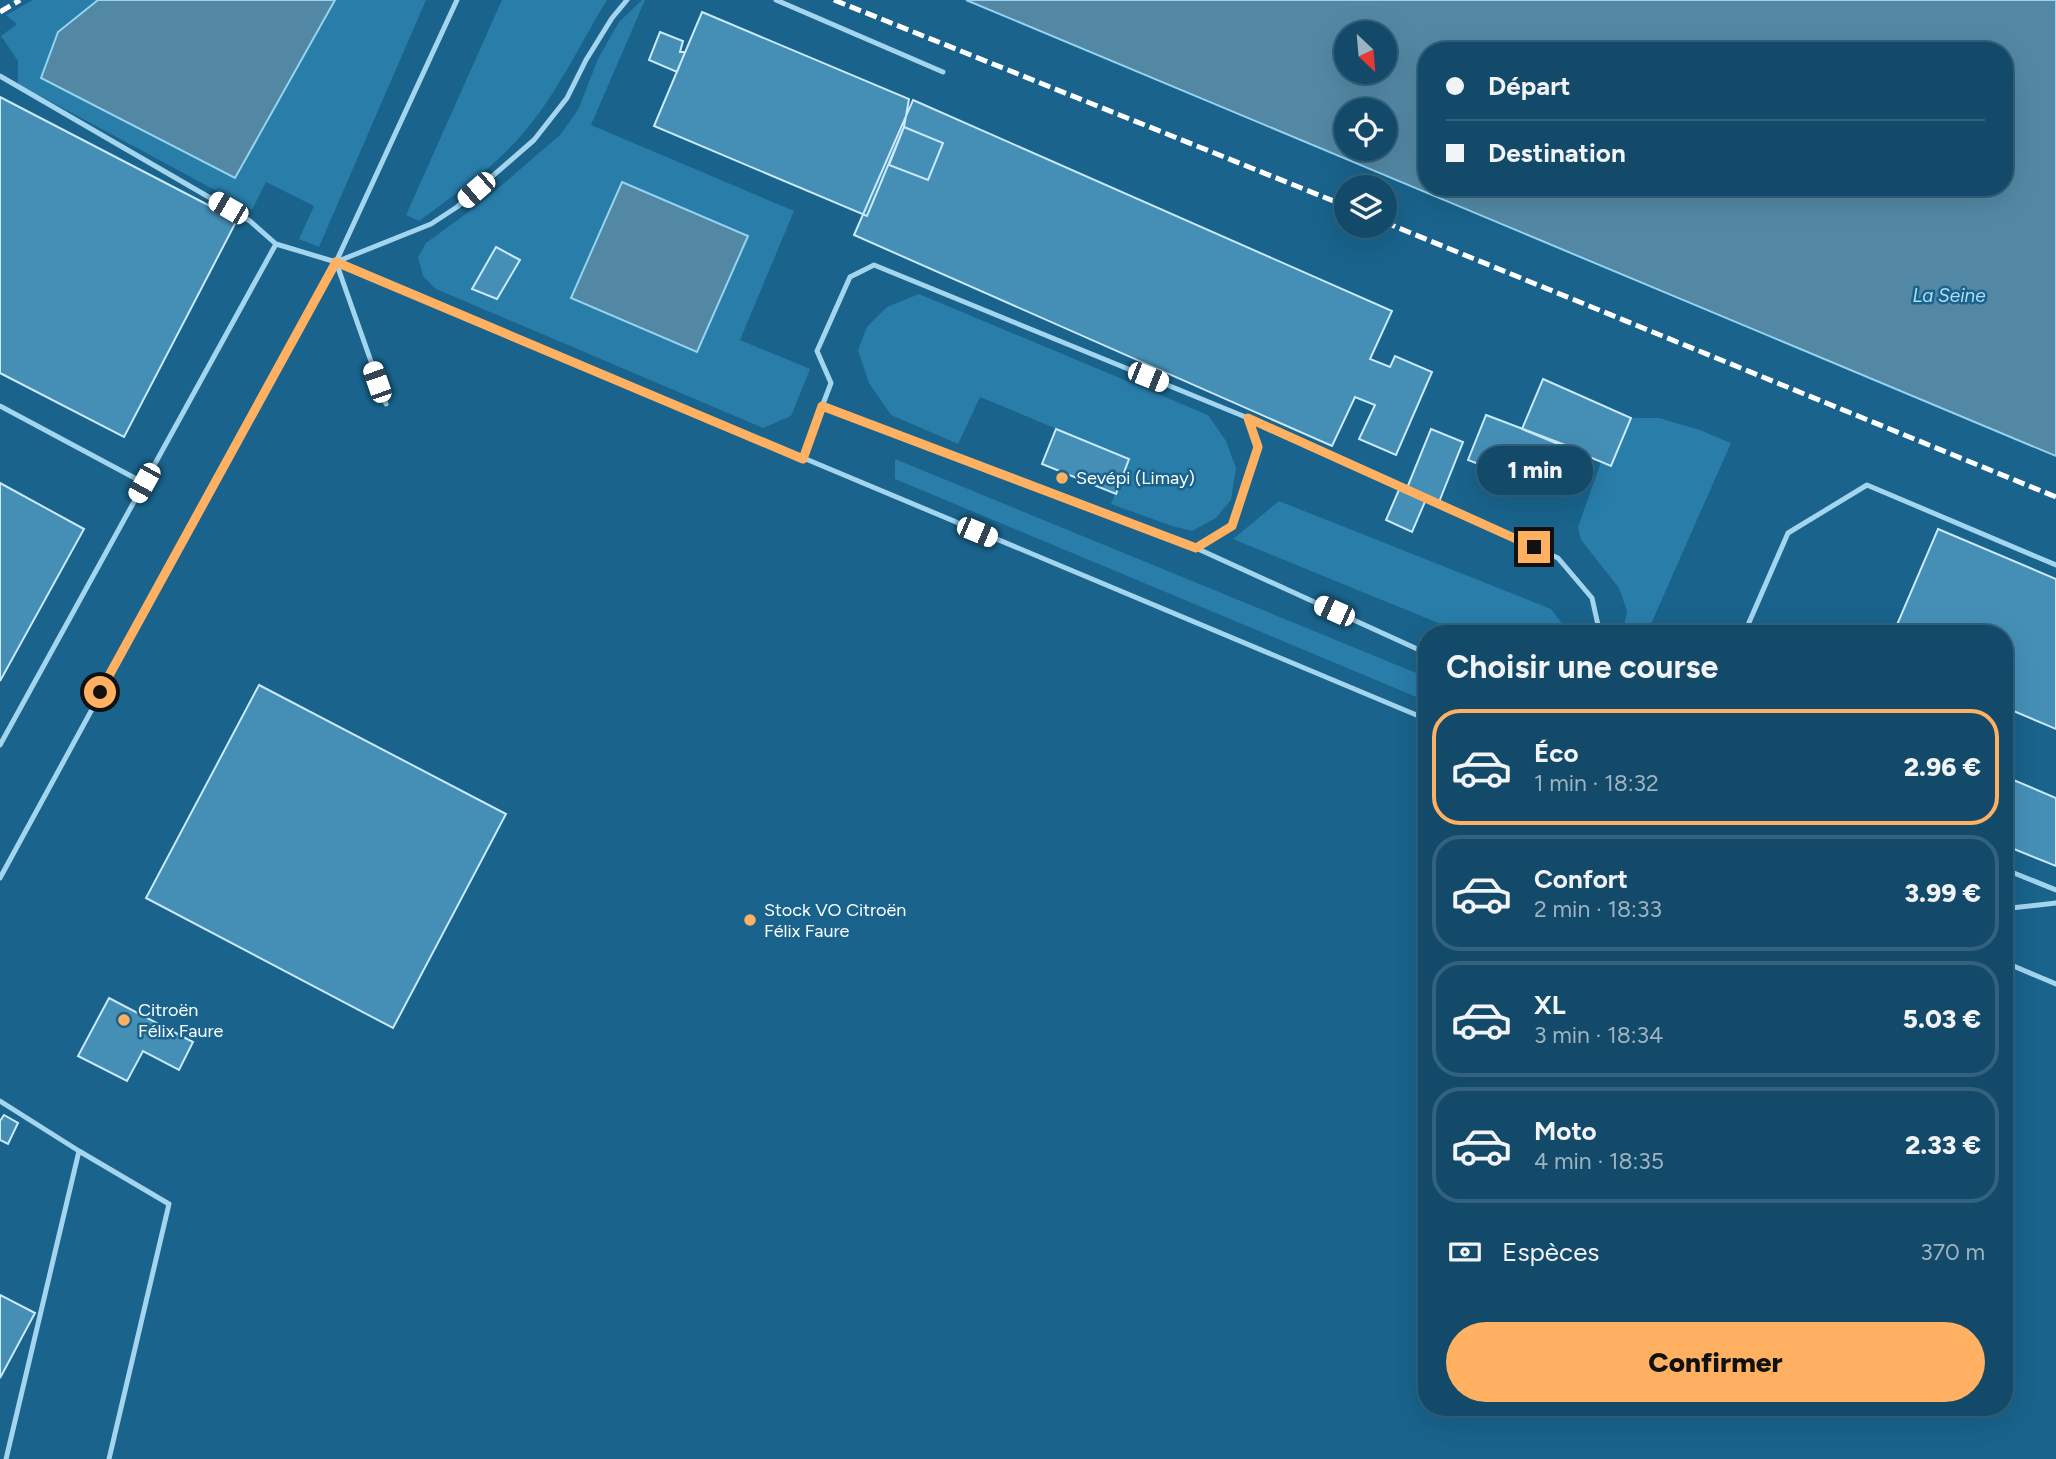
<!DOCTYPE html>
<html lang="fr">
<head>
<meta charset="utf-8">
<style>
	body { margin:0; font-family:Figtree,sans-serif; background:#1c516f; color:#f1f3f6; height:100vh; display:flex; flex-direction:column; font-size:26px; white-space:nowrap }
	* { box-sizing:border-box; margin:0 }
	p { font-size:23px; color:#9db3c0 }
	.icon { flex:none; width:38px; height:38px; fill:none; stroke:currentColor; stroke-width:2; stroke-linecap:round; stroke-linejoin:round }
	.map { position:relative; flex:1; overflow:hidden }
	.side { position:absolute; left:1418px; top:625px; width:595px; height:791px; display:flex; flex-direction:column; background:#134a69; border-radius:28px; box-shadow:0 7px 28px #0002,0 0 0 2px #32627d }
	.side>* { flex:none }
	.guide { position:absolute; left:1418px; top:42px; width:595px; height:154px; border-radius:28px; box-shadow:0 7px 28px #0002,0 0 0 2px #32627d; display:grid; align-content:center; height:154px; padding:0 28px; background:#134a69 }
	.needle { width:46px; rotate:154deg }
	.controls { position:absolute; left:1334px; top:21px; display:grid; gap:14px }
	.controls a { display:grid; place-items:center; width:63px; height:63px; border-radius:50%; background:#134a69; box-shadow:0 7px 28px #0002,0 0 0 2px #32627d; font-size:35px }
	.end { position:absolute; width:32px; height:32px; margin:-16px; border:9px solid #ffb161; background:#111; box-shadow:0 0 0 4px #111 }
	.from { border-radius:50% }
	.bubble { position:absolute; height:49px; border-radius:24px; background:#134a69; box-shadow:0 7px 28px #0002,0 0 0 2px #32627d; font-size:23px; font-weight:800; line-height:49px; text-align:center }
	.car { position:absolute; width:21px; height:42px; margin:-21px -10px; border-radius:9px; box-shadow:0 0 5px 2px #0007; background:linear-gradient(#fff 24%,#345 0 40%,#fff 0 76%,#345 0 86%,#fff 0) }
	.guide b { display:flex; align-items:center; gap:24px; height:66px; font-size:26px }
	.guide b+b { border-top:2px solid #32627d }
	.guide i { width:18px; height:18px; background:#f1f3f6 }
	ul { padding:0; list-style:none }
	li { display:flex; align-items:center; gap:21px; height:116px; margin:0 14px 10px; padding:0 14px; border:4px solid #32627d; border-radius:28px }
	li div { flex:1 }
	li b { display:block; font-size:26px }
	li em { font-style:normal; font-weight:800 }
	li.active { border-color:#ffb161 }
	li>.icon { width:63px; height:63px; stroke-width:1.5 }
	h2 { padding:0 28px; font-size:32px; line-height:84px }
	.pay { display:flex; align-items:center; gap:18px; height:77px; padding:0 28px; font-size:26px }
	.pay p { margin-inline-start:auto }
	.button { display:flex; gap:14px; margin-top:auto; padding:14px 28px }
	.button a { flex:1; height:80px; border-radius:42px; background:#ffb161; color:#111; font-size:28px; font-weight:800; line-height:80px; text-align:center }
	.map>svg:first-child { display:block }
	.green { fill:#287da9 }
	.water { fill:#5388a4; stroke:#96d3f1; stroke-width:2; fill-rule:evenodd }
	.building { fill:#458fb7; stroke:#caeafa; stroke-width:2 }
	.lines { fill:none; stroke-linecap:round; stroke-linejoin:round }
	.lane { stroke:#a4d5ee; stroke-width:5 }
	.rail { stroke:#fff; stroke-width:5; stroke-dasharray:12 5; stroke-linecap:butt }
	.route { stroke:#ffb161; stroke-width:9 }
	.poi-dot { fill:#ffb161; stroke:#19638c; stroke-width:2.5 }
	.labels { text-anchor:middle; stroke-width:5; stroke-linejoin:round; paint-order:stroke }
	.poi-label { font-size:18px; fill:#fff; stroke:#19638c; text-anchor:start }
	.water-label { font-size:19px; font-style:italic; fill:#b0def5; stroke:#19638c }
</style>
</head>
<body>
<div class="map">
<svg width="2056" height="1459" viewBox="0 0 2056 1459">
	<rect width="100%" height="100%" fill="#19638c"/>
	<path class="green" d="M33,0H426L319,247L299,239L314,206L266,182L252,210L18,84V61L1,36L17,24L6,15Z
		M502,0H607C580,44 558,92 525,131C496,166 456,194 419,221L406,215Z
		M642,0H645L591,125L794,211L740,340L810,369L791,416L763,428L436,289L423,276L418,257L426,243L482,202L560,135L578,110L598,59L619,22Z
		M919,294L1208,415L1226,441L1236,468L1231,500L1216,518L1192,531L1172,526L1111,504L1129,459L980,397L958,444L891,415L869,383L858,350L867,327L887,307Z
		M1631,418H1659L1700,430L1731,443L1647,633H1623L1627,611L1619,588L1581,540L1578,527L1601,462L1611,465Z
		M895,459L1426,677V701L895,479Z
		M1279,501L1551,609L1564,626V633H1455L1453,629L1233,539Z"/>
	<path class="water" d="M98,0H335L235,178L41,78L58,32Z
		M966,0H2056V456ZM1346,33H1384V72H1346ZM1426,51H2004V187H1426ZM1384,110V149H1346V110Z
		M622,182L748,236L697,352L571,298Z"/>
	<path class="building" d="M702,12L909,99L904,127L867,216L654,126Z
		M660,32L683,41L680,52H685L677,72L649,60Z
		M0,97L237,220L124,437L0,373Z
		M913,100L1392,311L1370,359L1390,367L1395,356L1432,372L1396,455L1359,439L1375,405L1355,397L1332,446L854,235Z
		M904,127L943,143L928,180L889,165Z
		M496,247L520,260L497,299L472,289Z
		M1543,379L1631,418L1611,466L1522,429Z
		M1486,415L1584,452L1572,485L1530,469L1525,482L1468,460Z
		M1056,429L1129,459L1116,494L1042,464Z
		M1431,429L1463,442L1439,502L1407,488Z
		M1534,456L1571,473L1566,486L1529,471Z
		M0,483L84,529L0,681Z
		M1401,485L1427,497L1412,532L1386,520Z
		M1938,529L2056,579V729L2004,707V634H1893Z
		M259,685L506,814L393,1028L146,898Z
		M2004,776L2056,798V866L2004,845Z
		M109,998L193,1042L179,1070L143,1051L127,1081L78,1056Z
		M4,1115L18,1123L8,1144L0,1140V1121Z
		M0,1295L35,1313L0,1378Z"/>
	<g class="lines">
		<path class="lane" d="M776,0L943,72
			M0,76L250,221L276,244
			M336,262L431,224L457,207L534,140L567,98L586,60L612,18L627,0
			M336,262L386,404
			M0,406L144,483
			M1248,418L1558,558L1592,598L1600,634
			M802,459L831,383L817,351L850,277L874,265L1248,418L1258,447L1232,526L1196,548L822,406
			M1196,548L1426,653
			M1744,634L1788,533L1867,485L2056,565
			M0,745L276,244L336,262L1426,719
			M2004,869L2056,890
			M0,878L336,262L457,0
			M2004,905L2011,908L2056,903
			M2004,962L2056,984
			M0,1101L79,1151L6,1459
			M79,1151L169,1204L109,1459"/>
		<path class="rail" d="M834,0L1346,206
			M0,12L20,0
			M1384,222L2056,497"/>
	</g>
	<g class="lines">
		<path class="route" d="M100,692L336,262L803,459L822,406L1196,548L1232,526L1258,447L1248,418L1534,547"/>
	</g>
	<g class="poi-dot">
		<circle cx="1062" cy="478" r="7"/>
		<circle cx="750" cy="920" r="7"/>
		<circle cx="124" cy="1020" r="7"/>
	</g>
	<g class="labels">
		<g class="poi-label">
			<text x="1076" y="484">Sevépi (Limay)</text>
			<text x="764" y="916">Stock VO Citroën<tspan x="764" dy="21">Félix Faure</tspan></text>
			<text x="138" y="1016">Citroën<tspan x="138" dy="21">Félix Faure</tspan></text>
		</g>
		<g class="water-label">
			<text x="1949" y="302">La Seine</text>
		</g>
	</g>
</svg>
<div class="controls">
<a><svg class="needle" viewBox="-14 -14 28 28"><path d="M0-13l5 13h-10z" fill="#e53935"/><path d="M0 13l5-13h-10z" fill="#9db3c0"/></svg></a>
<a><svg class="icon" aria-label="locate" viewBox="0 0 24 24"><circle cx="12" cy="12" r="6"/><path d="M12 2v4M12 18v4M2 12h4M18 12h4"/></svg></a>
<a><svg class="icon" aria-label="layers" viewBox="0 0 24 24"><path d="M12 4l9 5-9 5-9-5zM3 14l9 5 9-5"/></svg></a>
</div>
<i class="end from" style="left:100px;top:692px"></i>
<i class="end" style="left:1534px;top:547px"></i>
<div class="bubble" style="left:1477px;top:446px;width:116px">1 min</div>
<i class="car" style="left:476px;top:190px;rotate:229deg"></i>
<i class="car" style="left:228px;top:208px;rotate:300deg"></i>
<i class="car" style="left:1148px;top:377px;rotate:112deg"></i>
<i class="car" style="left:377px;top:382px;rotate:341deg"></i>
<i class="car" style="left:144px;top:483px;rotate:209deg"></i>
<i class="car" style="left:977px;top:532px;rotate:113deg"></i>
<i class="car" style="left:1334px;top:611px;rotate:294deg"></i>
<div class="guide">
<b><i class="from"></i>Départ</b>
<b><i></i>Destination</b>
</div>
<section class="side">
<h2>Choisir une course</h2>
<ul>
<li class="active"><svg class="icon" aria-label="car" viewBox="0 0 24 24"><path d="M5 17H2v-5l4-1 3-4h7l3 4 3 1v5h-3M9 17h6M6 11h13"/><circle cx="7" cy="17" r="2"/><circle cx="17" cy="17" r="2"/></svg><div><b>Éco</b><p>1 min · 18:32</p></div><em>2.96 €</em></li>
<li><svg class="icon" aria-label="car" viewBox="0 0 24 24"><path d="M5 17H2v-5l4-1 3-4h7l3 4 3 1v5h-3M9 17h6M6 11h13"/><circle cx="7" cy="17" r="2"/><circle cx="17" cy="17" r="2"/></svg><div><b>Confort</b><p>2 min · 18:33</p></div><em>3.99 €</em></li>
<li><svg class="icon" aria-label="car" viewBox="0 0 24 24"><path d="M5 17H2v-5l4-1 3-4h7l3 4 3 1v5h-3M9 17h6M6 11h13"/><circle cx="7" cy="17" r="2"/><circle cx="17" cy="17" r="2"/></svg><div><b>XL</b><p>3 min · 18:34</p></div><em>5.03 €</em></li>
<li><svg class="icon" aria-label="car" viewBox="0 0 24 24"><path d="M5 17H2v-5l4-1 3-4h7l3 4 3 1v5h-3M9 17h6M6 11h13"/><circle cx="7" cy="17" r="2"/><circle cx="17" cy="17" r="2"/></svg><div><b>Moto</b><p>4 min · 18:35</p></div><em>2.33 €</em></li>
</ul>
<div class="pay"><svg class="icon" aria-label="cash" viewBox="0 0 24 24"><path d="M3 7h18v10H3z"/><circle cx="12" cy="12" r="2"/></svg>Espèces<p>370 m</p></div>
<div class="button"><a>Confirmer</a></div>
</section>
</div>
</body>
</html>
